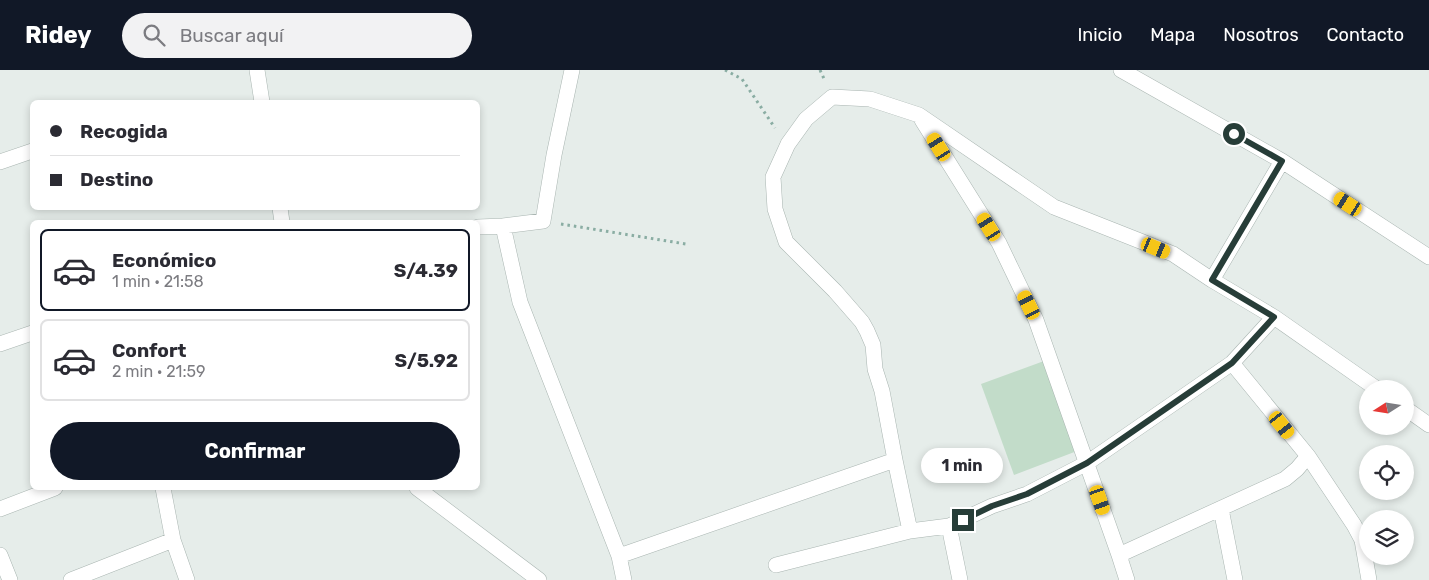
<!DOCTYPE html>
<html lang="es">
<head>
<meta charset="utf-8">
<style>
	body { margin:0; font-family:Rubik,sans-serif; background:#f2f2f3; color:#2b2b33; height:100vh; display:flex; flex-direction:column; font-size:19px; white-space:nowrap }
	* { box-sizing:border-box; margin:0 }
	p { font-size:16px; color:#7c7c81 }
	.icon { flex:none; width:28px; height:28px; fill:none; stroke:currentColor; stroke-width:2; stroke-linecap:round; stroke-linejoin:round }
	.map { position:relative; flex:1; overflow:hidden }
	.sheet { position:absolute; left:30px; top:150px; width:450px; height:270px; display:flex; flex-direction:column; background:#fff; border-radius:8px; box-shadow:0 2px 8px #0003 }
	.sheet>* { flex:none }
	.top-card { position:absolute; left:30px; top:30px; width:450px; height:110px; border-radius:8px; box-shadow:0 2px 8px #0003; display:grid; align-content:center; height:110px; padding:0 20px; background:#fff }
	.needle { width:32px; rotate:258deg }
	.controls { position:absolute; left:1359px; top:310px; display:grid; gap:10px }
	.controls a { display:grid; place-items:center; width:55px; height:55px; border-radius:50%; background:#fff; box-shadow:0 2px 8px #0003; font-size:25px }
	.end { position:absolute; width:22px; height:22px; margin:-11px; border:6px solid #273d38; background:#fff; box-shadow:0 0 0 2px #fff }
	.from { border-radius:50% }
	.bubble { position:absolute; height:35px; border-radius:18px; background:#fff; box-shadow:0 2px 8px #0003; font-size:16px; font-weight:700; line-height:35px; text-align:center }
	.car { position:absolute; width:15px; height:30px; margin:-15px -8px; border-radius:6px; box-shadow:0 0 4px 1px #0007; background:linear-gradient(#f5c518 24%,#345 0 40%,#f5c518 0 76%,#345 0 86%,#f5c518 0) }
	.top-card b { display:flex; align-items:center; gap:18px; height:48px; font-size:19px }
	.top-card b+b { border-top:1px solid #e1e1e2 }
	.top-card i { width:12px; height:12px; background:#2b2b33 }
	ul { padding:9px 0 0; list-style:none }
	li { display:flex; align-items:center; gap:15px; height:82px; margin:0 10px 8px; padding:0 10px; border:2px solid #e1e1e2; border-radius:8px }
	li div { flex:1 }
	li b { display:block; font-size:19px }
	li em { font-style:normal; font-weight:700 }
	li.current { border-color:#111827 }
	li>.icon { width:45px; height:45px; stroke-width:1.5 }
	.button { display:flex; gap:10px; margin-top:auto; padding:10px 20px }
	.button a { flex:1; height:58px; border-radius:30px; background:#111827; color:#fff; font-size:20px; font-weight:700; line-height:58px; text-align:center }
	header { display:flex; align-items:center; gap:30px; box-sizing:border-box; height:70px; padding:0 25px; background:#111827; color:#fff }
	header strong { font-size:24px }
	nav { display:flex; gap:28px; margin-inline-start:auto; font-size:18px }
	.search { width:350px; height:45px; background:#f2f2f3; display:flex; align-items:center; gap:12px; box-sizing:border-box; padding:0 18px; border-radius:28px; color:#7c7c81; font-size:19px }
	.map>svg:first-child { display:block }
	.green { fill:#c2dcc9 }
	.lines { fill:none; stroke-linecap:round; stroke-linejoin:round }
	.minor-casing { stroke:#a9b5b1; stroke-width:16 }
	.path { stroke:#8aada3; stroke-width:3; stroke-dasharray:2.5 4; stroke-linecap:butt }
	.minor { stroke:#fff; stroke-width:15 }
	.route { stroke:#273d38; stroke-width:6 }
</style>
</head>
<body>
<header>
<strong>Ridey</strong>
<div class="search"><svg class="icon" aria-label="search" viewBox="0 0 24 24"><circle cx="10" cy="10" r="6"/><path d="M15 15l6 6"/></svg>Buscar aquí</div>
<nav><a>Inicio</a><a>Mapa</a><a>Nosotros</a><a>Contacto</a></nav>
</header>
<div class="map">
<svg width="1429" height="510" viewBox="0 0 1429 510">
	<rect width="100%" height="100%" fill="#e6edea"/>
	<path class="green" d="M1044,291L1077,381L1014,405L981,314Z"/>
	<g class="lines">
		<g class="minor-casing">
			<path id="minor" d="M257,0L262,32
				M1121,0L1282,91L1429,187
				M922,50L999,173L1036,250L1119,485L1127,510
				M0,92L32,81
				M280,138L282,152
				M503,156L520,232L619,486L624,510
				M478,157L503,156L543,151L554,85L572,0
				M1212,210L1282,91
				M1274,247L1232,293L1308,386L1354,455L1362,470L1369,510
				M0,274L32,263
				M1405,338L1429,355
				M163,418L173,470L187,510
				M417,418L539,510
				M0,439L55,418
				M1221,439L1235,510
				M949,456L960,510
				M910,461L895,390L882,321L875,299L873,275L867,261L862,252L835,221L786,172L775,139L773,107L788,74L806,49L832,27L870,29L919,45L1054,137L1173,184L1212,210L1274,247L1377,319
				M0,485L10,510
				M1119,485L1285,409L1297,399L1308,386
				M619,486L895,390
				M776,495L910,461L949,456L992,436L1027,424L1087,393L1232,293
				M71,510L173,470"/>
		</g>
		<path class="path" d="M725,0L742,9L775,58
			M820,0L825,11
			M561,154L686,174"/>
		<use href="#minor" class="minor"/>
	</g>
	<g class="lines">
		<path class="route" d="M963,450L992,436L1027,424L1087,393L1232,293L1274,247L1212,210L1282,91L1234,64"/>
	</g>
</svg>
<div class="controls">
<a><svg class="needle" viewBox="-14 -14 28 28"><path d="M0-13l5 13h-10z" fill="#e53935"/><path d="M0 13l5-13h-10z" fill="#7c7c81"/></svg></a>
<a><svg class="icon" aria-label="locate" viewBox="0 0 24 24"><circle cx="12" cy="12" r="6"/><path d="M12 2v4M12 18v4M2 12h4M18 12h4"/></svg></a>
<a><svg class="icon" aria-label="layers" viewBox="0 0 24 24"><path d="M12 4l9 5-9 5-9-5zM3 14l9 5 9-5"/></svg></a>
</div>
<i class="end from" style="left:1234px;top:64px"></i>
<i class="end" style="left:963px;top:450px"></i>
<div class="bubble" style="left:921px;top:378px;width:82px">1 min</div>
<i class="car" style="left:939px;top:77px;rotate:328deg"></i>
<i class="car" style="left:1348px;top:134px;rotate:303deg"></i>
<i class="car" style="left:989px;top:157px;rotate:328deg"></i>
<i class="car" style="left:1156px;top:178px;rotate:112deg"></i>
<i class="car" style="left:1029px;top:235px;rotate:334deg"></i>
<i class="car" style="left:1282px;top:355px;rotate:141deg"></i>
<i class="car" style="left:1100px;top:430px;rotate:161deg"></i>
<div class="top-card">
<b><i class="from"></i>Recogida</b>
<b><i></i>Destino</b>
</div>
<section class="sheet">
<ul>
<li class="current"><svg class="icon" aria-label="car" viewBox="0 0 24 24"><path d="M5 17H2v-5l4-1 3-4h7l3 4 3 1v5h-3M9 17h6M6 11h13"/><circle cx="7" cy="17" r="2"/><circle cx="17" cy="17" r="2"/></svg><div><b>Económico</b><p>1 min · 21:58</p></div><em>S/4.39</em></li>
<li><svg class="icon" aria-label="car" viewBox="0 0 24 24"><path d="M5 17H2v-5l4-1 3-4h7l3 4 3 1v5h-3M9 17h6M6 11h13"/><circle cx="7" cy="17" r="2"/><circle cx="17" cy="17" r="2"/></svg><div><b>Confort</b><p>2 min · 21:59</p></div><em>S/5.92</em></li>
</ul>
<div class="button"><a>Confirmar</a></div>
</section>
</div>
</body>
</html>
